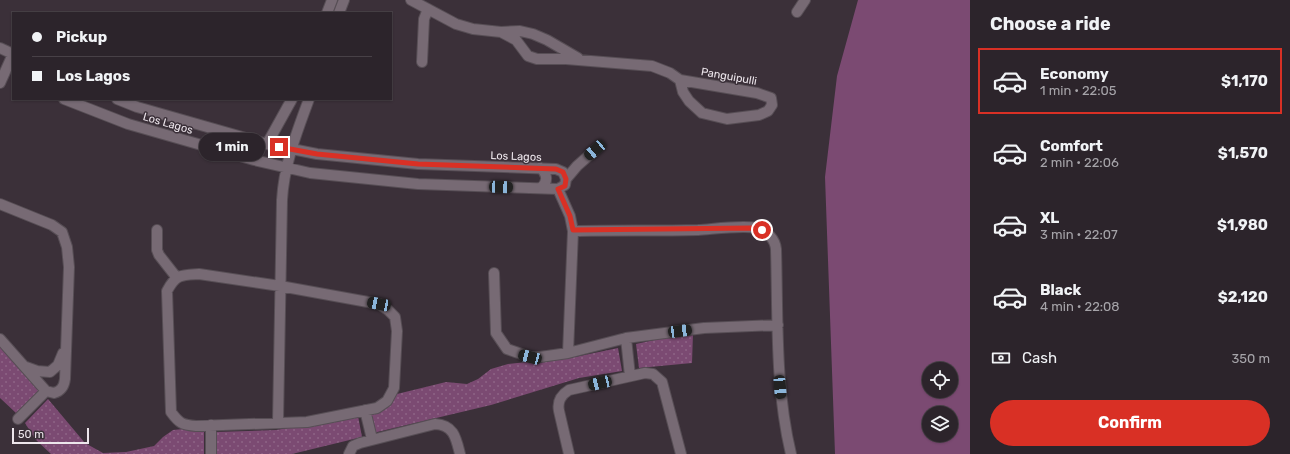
<!DOCTYPE html>
<html lang="en">
<head>
<meta charset="utf-8">
<style>
	body { margin:0; font-family:Rubik,sans-serif; background:#342c33; color:#f1f3f6; height:100vh; display:flex; flex-direction:column; font-size:15px; white-space:nowrap }
	* { box-sizing:border-box; margin:0 }
	p { font-size:13px; color:#a6a4a9 }
	.icon { flex:none; width:22px; height:22px; fill:none; stroke:currentColor; stroke-width:2; stroke-linecap:round; stroke-linejoin:round }
	.map { position:relative; flex:1; overflow:hidden }
	.details { display:flex; flex-direction:column; background:#2c242b; width:320px }
	.details>* { flex:none }
	.top-card { position:absolute; left:12px; top:12px; width:380px; height:88px; border-radius:0px; box-shadow:0 1px 3px #0004,0 0 0 1px #484147; display:grid; align-content:center; height:88px; padding:0 20px; background:#2c242b }
	.tools { position:absolute; left:922px; top:362px; display:grid; gap:8px }
	.tools a { display:grid; place-items:center; width:36px; height:36px; border-radius:50%; background:#2c242b; box-shadow:0 1px 3px #0004,0 0 0 1px #484147; font-size:20px }
	.scale { position:absolute; left:12px; bottom:10px; width:77px; box-sizing:border-box; padding-left:4px; border:2px solid #ede6ec; border-top:0; font-size:11px; line-height:14px; white-space:nowrap; color:#ede6ec; -webkit-text-stroke:3px #3b3039; paint-order:stroke }
	.end { position:absolute; width:18px; height:18px; margin:-9px; border:5px solid #d93025; background:#fff; box-shadow:0 0 0 2px #fff }
	.from { border-radius:50% }
	.bubble { position:absolute; height:28px; border-radius:14px; background:#2c242b; box-shadow:0 1px 3px #0004,0 0 0 1px #484147; font-size:13px; font-weight:700; line-height:28px; text-align:center }
	.car { position:absolute; width:12px; height:24px; margin:-12px -6px; border-radius:5px; box-shadow:0 0 3px 1px #0007; background:linear-gradient(#222 24%,#8ab4d8 0 40%,#222 0 76%,#8ab4d8 0 86%,#222 0) }
	.top-card b { display:flex; align-items:center; gap:14px; height:38px; font-size:15px }
	.top-card b+b { border-top:1px solid #484147 }
	.top-card i { width:10px; height:10px; background:#f1f3f6 }
	ul { padding:0; list-style:none }
	li { display:flex; align-items:center; gap:12px; height:66px; margin:0 8px 6px; padding:0 12px; border:2px solid transparent; border-radius:0px }
	li div { flex:1 }
	li b { display:block; font-size:15px }
	li em { font-style:normal; font-weight:700 }
	li.active { border-color:#d93025 }
	li>.icon { width:36px; height:36px; stroke-width:1.5 }
	h2 { padding:0 20px; font-size:18px; line-height:48px }
	.pay { display:flex; align-items:center; gap:10px; height:44px; padding:0 20px; font-size:15px }
	.pay p { margin-inline-start:auto }
	.action { display:flex; gap:8px; margin-top:auto; padding:8px 20px }
	.action a { flex:1; height:46px; border-radius:24px; background:#d93025; color:#fff; font-size:16px; font-weight:700; line-height:46px; text-align:center }
	main { display:flex; flex:1; min-height:0 }
	.map>svg:first-child { display:block }
	.grass { fill:#7b4a72; fill-rule:evenodd }
	.park { fill:url(#park-dots) }
	.lines { fill:none; stroke-linecap:round; stroke-linejoin:round }
	.minor-casing { stroke:#574e55; stroke-width:12 }
	.minor { stroke:#776a74; stroke-width:10 }
	.route { stroke:#d93025; stroke-width:5 }
	.labels { text-anchor:middle; stroke-width:3; stroke-linejoin:round; paint-order:stroke }
	.street-label { font-size:11px; fill:#ede6ec; stroke:#3b3039 }
</style>
</head>
<body>
<main>
<div class="map">
<svg width="970" height="454" viewBox="0 0 970 454">
	<defs>
		<pattern id="park-dots" width="8" height="8" patternUnits="userSpaceOnUse"><rect width="8" height="8" fill="#7b4a72"/><path d="M2 2h.1M6 6h.1" fill="none" stroke="#8e6486" stroke-width="1.8" stroke-linecap="round"/></pattern>
	</defs>
	<rect width="100%" height="100%" fill="#3b3039"/>
	<path class="grass" d="M858,0H970V454H835L825,177L837,76ZM929,369H951V391H929ZM929,413H951V435H929Z"/>
	<path class="park" d="M693,333L692,363L639,368L636,344L663,338Z
		M0,345L40,390L16,413L0,398Z
		M618,348L622,371L579,378L491,405L373,433L369,415L389,403L397,394L446,382L467,384L478,379L491,369L508,364L575,357Z
		M48,399L85,443L103,453L126,452L154,446L163,437L173,430L183,429L204,431V454H51L35,439L25,423Z
		M358,416L362,437L292,454H216V432L276,430Z"/>
	<g class="lines">
		<g class="minor-casing">
			<path id="minor" d="M411,0L456,24L473,29L501,32L520,31L533,34L547,40L578,58
				M797,12L805,0
				M327,13L332,0
				M339,13L344,0
				M501,32L516,40L528,56L537,59H566L652,66L670,73L680,80L757,93L771,98L772,105L768,111L759,115L727,119L702,113L689,101L683,92L680,80
				M0,48L13,54
				M422,62L424,19L428,9
				M0,83L13,54
				M64,99L128,124L254,160L310,173L418,184L558,189L565,185L566,179L563,172L556,169L418,164L317,154L267,144L137,107L117,99
				M267,144L292,99
				M540,168C548,174 548,182 541,188
				M566,179L577,166L595,150
				M558,189L570,216L573,231L568,353
				M0,204L52,225L62,232L67,247L69,267L65,379C64,387 61,391 54,393L46,391L0,339
				M157,230V250L159,255L177,278
				M573,231C615,230 657,231 698,230C714,229 742,225 757,228C767,231 775,239 776,249C778,318 775,387 791,454
				M494,273L496,333L507,349L530,357H540L568,353L626,338L704,328L778,325
				M199,274L280,286L379,304L388,310L395,317L397,331L394,388L387,401L377,408L307,422L196,426C182,425 179,423 171,412L167,291C176,274 181,275 199,274Z
				M626,338L630,376
				M26,367L37,371L50,372L58,365L63,353
				M365,410L372,439
				M18,419L46,391
				M278,422L282,200C284,164 297,132 309,99
				M211,454V425
				M349,454L353,446L360,443L435,424C454,425 456,438 460,454
				M569,454L559,411C557,401 561,395 569,390L645,373L653,374L662,382L681,454"/>
		</g>
		<use href="#minor" class="minor"/>
	</g>
	<g class="lines">
		<path class="route" d="M279,147L317,154L418,164L556,169L563,172L566,179L565,186L558,189L570,216L573,230L751,228L762,230"/>
	</g>
	<g class="labels">
		<g class="street-label">
			<text transform="translate(729 76) rotate(10)" y="4">Panguipulli</text>
			<text transform="translate(168 123) rotate(16)" y="4">Los Lagos</text>
			<text transform="translate(516 156) rotate(2)" y="4">Los Lagos</text>
		</g>
	</g>
</svg>
<div class="tools">
<a><svg class="icon" aria-label="locate" viewBox="0 0 24 24"><circle cx="12" cy="12" r="6"/><path d="M12 2v4M12 18v4M2 12h4M18 12h4"/></svg></a>
<a><svg class="icon" aria-label="layers" viewBox="0 0 24 24"><path d="M12 4l9 5-9 5-9-5zM3 14l9 5 9-5"/></svg></a>
</div>
<div class="scale">50 m</div>
<i class="end from" style="left:762px;top:230px"></i>
<i class="end" style="left:279px;top:147px"></i>
<div class="bubble" style="left:199px;top:133px;width:66px">1 min</div>
<i class="car" style="left:595px;top:150px;rotate:230deg"></i>
<i class="car" style="left:501px;top:187px;rotate:92deg"></i>
<i class="car" style="left:379px;top:304px;rotate:281deg"></i>
<i class="car" style="left:680px;top:331px;rotate:83deg"></i>
<i class="car" style="left:530px;top:357px;rotate:285deg"></i>
<i class="car" style="left:600px;top:383px;rotate:257deg"></i>
<i class="car" style="left:780px;top:387px;rotate:175deg"></i>
<div class="top-card">
<b><i class="from"></i>Pickup</b>
<b><i></i>Los Lagos</b>
</div>
</div>
<section class="details">
<h2>Choose a ride</h2>
<ul>
<li class="active"><svg class="icon" aria-label="car" viewBox="0 0 24 24"><path d="M5 17H2v-5l4-1 3-4h7l3 4 3 1v5h-3M9 17h6M6 11h13"/><circle cx="7" cy="17" r="2"/><circle cx="17" cy="17" r="2"/></svg><div><b>Economy</b><p>1 min · 22:05</p></div><em>$1,170</em></li>
<li><svg class="icon" aria-label="car" viewBox="0 0 24 24"><path d="M5 17H2v-5l4-1 3-4h7l3 4 3 1v5h-3M9 17h6M6 11h13"/><circle cx="7" cy="17" r="2"/><circle cx="17" cy="17" r="2"/></svg><div><b>Comfort</b><p>2 min · 22:06</p></div><em>$1,570</em></li>
<li><svg class="icon" aria-label="car" viewBox="0 0 24 24"><path d="M5 17H2v-5l4-1 3-4h7l3 4 3 1v5h-3M9 17h6M6 11h13"/><circle cx="7" cy="17" r="2"/><circle cx="17" cy="17" r="2"/></svg><div><b>XL</b><p>3 min · 22:07</p></div><em>$1,980</em></li>
<li><svg class="icon" aria-label="car" viewBox="0 0 24 24"><path d="M5 17H2v-5l4-1 3-4h7l3 4 3 1v5h-3M9 17h6M6 11h13"/><circle cx="7" cy="17" r="2"/><circle cx="17" cy="17" r="2"/></svg><div><b>Black</b><p>4 min · 22:08</p></div><em>$2,120</em></li>
</ul>
<div class="pay"><svg class="icon" aria-label="cash" viewBox="0 0 24 24"><path d="M3 7h18v10H3z"/><circle cx="12" cy="12" r="2"/></svg>Cash<p>350 m</p></div>
<div class="action"><a>Confirm</a></div>
</section>
</main>
</body>
</html>
